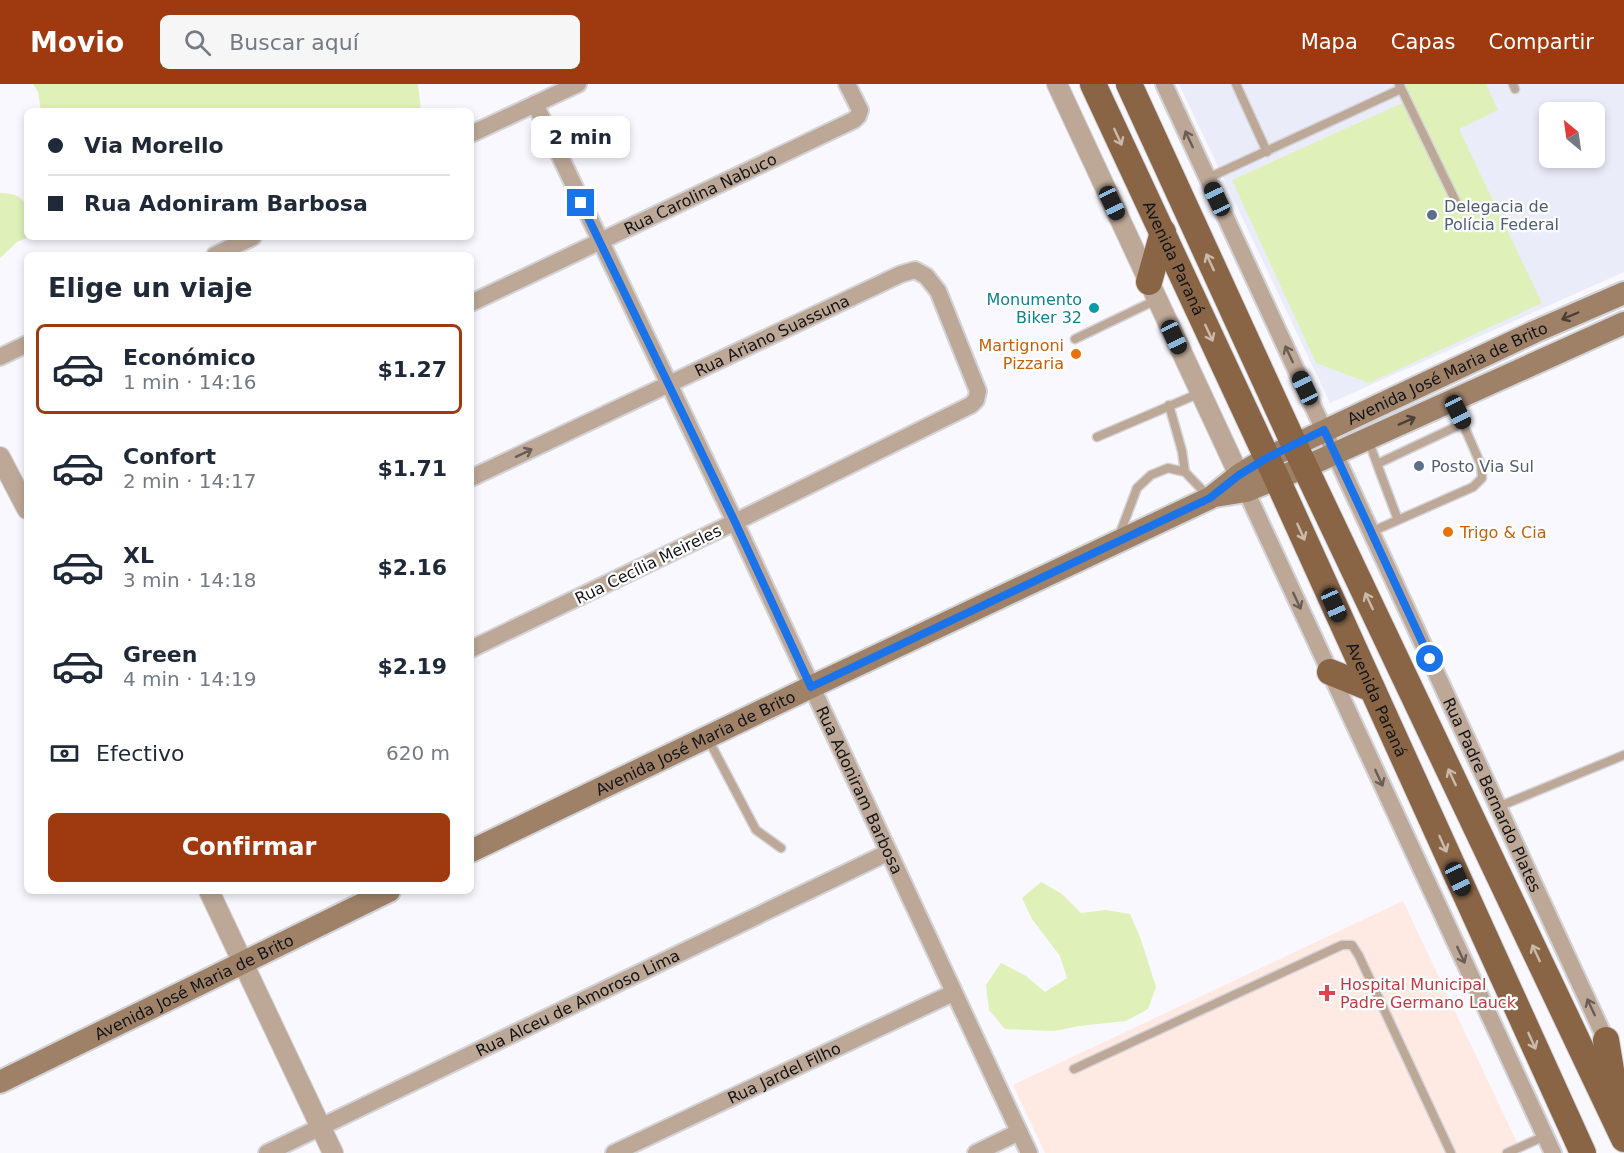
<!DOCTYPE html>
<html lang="es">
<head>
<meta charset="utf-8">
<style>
	body { margin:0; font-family:"DejaVu Sans",sans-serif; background:#f6f6f7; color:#1f2937; height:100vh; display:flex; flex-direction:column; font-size:22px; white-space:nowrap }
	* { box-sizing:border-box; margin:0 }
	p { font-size:20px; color:#747a83 }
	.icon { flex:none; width:33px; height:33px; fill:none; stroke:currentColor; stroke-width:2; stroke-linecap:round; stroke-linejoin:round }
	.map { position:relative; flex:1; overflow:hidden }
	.panel { position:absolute; left:24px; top:168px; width:450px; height:642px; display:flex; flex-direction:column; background:#fff; border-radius:9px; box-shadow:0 3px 9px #0003 }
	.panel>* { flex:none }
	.top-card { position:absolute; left:24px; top:24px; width:450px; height:132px; border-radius:9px; box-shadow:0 3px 9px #0003; display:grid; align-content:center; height:132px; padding:0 24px; background:#fff }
	.needle { width:39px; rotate:331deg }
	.tools { position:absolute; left:1539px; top:18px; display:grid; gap:12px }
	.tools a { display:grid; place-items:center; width:66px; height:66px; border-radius:9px; background:#fff; box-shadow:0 3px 9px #0003; font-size:30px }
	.end { position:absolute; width:27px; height:27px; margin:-14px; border:8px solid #1a73e8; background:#fff; box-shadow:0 0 0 3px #fff }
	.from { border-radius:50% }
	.bubble { position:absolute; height:42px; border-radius:9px; background:#fff; box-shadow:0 3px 9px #0003; font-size:20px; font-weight:700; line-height:42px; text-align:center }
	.car { position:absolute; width:18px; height:36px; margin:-18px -9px; border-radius:8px; box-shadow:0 0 4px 2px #0007; background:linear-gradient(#222 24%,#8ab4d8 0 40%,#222 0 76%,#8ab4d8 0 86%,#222 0) }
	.top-card b { display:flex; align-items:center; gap:21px; height:57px; font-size:22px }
	.top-card b+b { border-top:2px solid #e0e1e3 }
	.top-card i { width:15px; height:15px; background:#1f2937 }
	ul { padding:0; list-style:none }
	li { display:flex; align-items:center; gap:18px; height:90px; margin:0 12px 9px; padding:0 12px; border:3px solid transparent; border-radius:9px }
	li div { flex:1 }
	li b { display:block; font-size:22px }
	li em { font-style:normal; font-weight:700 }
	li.on { border-color:#9f3910 }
	li>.icon { width:54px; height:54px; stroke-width:1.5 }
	h2 { padding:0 24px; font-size:27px; line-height:72px }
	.pay { display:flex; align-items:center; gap:15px; height:66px; padding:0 24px; font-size:22px }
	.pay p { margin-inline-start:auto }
	.button { display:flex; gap:12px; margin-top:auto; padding:12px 24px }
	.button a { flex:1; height:69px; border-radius:9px; background:#9f3910; color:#fff; font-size:24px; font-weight:700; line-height:69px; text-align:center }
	header { display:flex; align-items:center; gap:36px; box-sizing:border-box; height:84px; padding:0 30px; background:#9f3910; color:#fff }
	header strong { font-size:28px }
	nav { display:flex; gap:33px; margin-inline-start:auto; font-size:21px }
	.search { width:420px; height:54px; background:#f6f6f7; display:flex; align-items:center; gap:15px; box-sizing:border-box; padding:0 21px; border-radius:9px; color:#747a83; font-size:22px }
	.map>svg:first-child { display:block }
	.built { fill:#ebecf9; fill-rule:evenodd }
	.medical { fill:#feeae2 }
	.green { fill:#dff0b9 }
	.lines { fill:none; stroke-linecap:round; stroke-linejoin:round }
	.service-casing { stroke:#d3d4d9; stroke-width:11 }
	.minor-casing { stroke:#d3d4d9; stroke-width:20 }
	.tertiary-casing { stroke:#d3d4d9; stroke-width:22 }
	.secondary-casing { stroke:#d3d4d9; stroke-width:26 }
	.primary-casing { stroke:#d3d4d9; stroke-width:28 }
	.service { stroke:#bda897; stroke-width:8 }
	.minor { stroke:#bda897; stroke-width:16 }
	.tertiary { stroke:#bda897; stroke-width:20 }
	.secondary { stroke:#9f8168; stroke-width:22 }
	.primary { stroke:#896546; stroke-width:26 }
	.oneway { stroke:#cabaac }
	.oneway2 { stroke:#685e57 }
	.oneway3 { stroke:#4b4037 }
	.route { stroke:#1a73e8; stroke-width:8 }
	.service-dot { fill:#5c6f8a; stroke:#fff; stroke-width:2 }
	.culture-dot { fill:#0f9aa8; stroke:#fff; stroke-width:2 }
	.food-dot { fill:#e8710a; stroke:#fff; stroke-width:2 }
	.health-dot { fill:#e0444e; stroke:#fff; stroke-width:2 }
	.labels { text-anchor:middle; stroke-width:4.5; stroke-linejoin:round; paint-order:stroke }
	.street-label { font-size:16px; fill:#131417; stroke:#fff }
	.service-label { font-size:16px; fill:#4e5e75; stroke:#fff; text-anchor:start }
	.culture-label { font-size:16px; fill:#0d838f; stroke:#fff; text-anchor:end }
	.food-label { font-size:16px; fill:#c56008; stroke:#fff; text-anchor:end }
	.health-label { font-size:16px; fill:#be3a42; stroke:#fff; text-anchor:start }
</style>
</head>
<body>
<header>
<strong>Movio</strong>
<div class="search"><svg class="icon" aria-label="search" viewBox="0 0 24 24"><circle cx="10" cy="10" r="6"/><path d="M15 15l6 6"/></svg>Buscar aquí</div>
<nav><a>Mapa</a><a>Capas</a><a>Compartir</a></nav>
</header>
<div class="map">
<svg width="1624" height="1069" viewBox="0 0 1624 1069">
	<rect width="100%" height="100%" fill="#f8f8fe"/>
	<path class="built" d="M1179,0H1624V188L1330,319ZM1550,28H1594V74H1550Z"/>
	<path class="medical" d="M1403,817L1522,1069H1045L1013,1001Z"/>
	<path class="green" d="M33,0H418L421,27H41L38,8Z
		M1402,0H1486L1498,26L1459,45L1542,219L1369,299L1316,279L1232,96L1409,16Z
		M0,109C32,109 27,128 27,153H29L17,158L0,174Z
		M1041,798L1062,810L1081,829L1106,826L1130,830L1140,853L1156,903L1148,925L1126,937L1079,942L1055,947L1005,945L989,926L986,901L1001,879L1026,892L1045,908L1067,894L1060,872L1032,835L1022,814Z"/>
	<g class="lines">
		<g class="service-casing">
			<path id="service" d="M1236,0L1267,68
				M1399,0L1458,122
				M1513,0L1515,5
				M1208,94L1401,5
				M1075,255L1156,216
				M1169,321L1182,367L1185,388
				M1097,353L1200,309
				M1368,355L1377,380L1464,339
				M1377,380L1398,436
				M1371,448L1473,403L1482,394L1481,381L1453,317
				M1119,452L1137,404L1151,391L1168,384L1185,388L1209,413
				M707,653L756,746L781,764
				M1498,723L1624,671
				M1074,985L1342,861H1352L1359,872L1451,1069
				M1507,1069L1545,1052"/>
		</g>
		<g class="minor-casing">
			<g id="minor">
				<path id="s1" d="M1164,0L1610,965"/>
				<path id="s2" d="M535,20L735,438L1029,1069"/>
				<path d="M471,50L578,0"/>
				<path d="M215,171L253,153"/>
				<path id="s3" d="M471,219L854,36L858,32L860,26L847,0"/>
				<path d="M0,273L27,260"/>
				<path id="s4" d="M471,394L901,190L915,186L926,192L938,207L978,307L976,316L971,321L735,438L471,565"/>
				<path d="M1246,407L1553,1069"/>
				<path id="s5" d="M267,1069L887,769"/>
				<path id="s6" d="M614,1069L953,909"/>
				<path d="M976,1069L1019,1048"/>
			</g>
		</g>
		<g class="tertiary-casing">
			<path id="tertiary" d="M1057,0L1245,404
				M0,373L27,425
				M209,807L333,1069"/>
		</g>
		<g class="secondary-casing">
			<g id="secondary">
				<path d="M1215,412L1246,407L1305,383L1624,239"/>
				<path id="s7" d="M471,767L811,603L1210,414L1239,391L1267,374L1534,248L1624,209"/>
				<path id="s8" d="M0,998L389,807"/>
			</g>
		</g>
		<g class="primary-casing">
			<g id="primary">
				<path id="s9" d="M1093,0L1277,395L1583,1069"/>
				<path d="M1129,0L1294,360L1624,1055"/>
				<path d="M1149,198L1163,148"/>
				<path d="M1330,588L1372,605"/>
				<path d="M1606,956L1616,1016"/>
			</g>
		</g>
		<use href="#service" class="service"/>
		<use href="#minor" class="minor"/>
		<use href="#tertiary" class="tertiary"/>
		<use href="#secondary" class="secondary"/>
		<use href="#primary" class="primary"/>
	</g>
	<defs><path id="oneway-shaft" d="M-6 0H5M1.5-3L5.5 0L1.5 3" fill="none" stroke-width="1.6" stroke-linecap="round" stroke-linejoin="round" transform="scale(1.5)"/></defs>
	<g class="oneway">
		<use href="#oneway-shaft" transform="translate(1118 53) rotate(65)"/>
		<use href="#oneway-shaft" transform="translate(1210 178) rotate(-115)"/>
		<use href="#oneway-shaft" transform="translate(1209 249) rotate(65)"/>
		<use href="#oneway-shaft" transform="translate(1301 448) rotate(66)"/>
		<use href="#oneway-shaft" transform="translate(1369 517) rotate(-115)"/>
		<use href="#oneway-shaft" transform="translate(1452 693) rotate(-115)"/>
		<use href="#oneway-shaft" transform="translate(1443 760) rotate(66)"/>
		<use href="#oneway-shaft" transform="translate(1536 869) rotate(-115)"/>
		<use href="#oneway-shaft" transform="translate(1532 957) rotate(66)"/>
	</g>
	<g class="oneway2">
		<use href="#oneway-shaft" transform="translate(1189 55) rotate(-115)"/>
		<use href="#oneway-shaft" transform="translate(1289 270) rotate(-115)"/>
		<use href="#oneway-shaft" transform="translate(524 369) rotate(-25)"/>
		<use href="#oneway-shaft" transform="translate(1297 517) rotate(65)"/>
		<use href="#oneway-shaft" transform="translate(1379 694) rotate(65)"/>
		<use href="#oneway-shaft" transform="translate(1461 871) rotate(65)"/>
		<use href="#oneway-shaft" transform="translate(1591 923) rotate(-115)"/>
	</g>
	<g class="oneway3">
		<use href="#oneway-shaft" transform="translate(1570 232) rotate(157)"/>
		<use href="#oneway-shaft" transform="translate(1407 337) rotate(-24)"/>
	</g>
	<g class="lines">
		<path class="route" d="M581,119L735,438L811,603L1210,414L1239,391L1267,374L1324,346L1430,575"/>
	</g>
	<g class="service-dot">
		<circle cx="1432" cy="131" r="6"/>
		<circle cx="1419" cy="382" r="6"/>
	</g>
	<circle class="culture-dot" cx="1094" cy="224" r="6"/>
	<g class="food-dot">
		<circle cx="1076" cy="270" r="6"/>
		<circle cx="1448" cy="448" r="6"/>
	</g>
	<path class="health-dot" d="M1324 900h6v6h6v6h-6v6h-6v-6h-6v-6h6z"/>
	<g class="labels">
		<g class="street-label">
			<text dy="6" stroke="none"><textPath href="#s3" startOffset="254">Rua Carolina Nabuco</textPath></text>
			<text dy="6" stroke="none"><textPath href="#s9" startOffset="192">Avenida Paraná</textPath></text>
			<text dy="6" stroke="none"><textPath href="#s4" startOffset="333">Rua Ariano Suassuna</textPath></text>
			<text dy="6" stroke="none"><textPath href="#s7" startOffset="1088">Avenida José Maria de Brito</textPath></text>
			<text transform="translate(648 480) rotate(-26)" y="6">Rua Cecília Meireles</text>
			<text dy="6" stroke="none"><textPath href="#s9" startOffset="678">Avenida Paraná</textPath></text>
			<text dy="6" stroke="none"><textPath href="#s7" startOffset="249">Avenida José Maria de Brito</textPath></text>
			<text dy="6" stroke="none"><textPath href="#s2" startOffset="759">Rua Adoniram Barbosa</textPath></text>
			<text dy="6" stroke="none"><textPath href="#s1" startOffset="783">Rua Padre Bernardo Plates</textPath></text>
			<text dy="6" stroke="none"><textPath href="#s8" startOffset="216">Avenida José Maria de Brito</textPath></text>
			<text dy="6" stroke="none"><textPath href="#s5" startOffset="345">Rua Alceu de Amoroso Lima</textPath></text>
			<text dy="6" stroke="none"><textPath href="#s6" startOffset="188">Rua Jardel Filho</textPath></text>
		</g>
		<g class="service-label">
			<text x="1444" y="128">Delegacia de<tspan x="1444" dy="18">Polícia Federal</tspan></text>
			<text x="1431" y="388">Posto Via Sul</text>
		</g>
		<g class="culture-label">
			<text x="1082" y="221">Monumento<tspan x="1082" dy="18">Biker 32</tspan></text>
		</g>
		<g class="food-label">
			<text x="1064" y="267">Martignoni<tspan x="1064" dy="18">Pizzaria</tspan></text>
			<text x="1460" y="454" text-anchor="start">Trigo &amp; Cia</text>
		</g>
		<g class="health-label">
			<text x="1340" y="906">Hospital Municipal<tspan x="1340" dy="18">Padre Germano Lauck</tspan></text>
		</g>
	</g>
</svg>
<div class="tools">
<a><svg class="needle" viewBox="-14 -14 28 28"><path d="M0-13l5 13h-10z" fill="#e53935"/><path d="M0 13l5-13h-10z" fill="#747a83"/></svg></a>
</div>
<i class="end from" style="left:1430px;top:575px"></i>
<i class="end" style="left:581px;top:119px"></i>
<div class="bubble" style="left:531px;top:32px;width:99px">2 min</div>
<i class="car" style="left:1217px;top:115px;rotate:335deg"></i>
<i class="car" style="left:1112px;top:119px;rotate:155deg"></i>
<i class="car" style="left:1174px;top:253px;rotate:155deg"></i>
<i class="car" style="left:1305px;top:304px;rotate:335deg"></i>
<i class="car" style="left:1458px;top:328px;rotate:154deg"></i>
<i class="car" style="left:1334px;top:521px;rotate:156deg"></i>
<i class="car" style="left:1458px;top:795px;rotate:155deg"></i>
<div class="top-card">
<b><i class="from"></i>Via Morello</b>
<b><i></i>Rua Adoniram Barbosa</b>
</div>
<section class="panel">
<h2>Elige un viaje</h2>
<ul>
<li class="on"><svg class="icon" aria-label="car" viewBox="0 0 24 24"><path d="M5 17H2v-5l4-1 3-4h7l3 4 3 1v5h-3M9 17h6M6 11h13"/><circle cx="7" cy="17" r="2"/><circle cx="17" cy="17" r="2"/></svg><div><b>Económico</b><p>1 min · 14:16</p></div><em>$1.27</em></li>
<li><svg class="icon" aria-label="car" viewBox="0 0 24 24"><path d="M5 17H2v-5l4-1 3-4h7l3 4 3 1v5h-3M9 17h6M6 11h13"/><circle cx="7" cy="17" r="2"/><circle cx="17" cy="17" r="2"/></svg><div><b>Confort</b><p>2 min · 14:17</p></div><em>$1.71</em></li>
<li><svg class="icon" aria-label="car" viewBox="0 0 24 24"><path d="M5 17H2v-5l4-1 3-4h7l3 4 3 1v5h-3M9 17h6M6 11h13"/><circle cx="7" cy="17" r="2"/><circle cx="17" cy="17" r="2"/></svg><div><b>XL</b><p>3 min · 14:18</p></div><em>$2.16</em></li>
<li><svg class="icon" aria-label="car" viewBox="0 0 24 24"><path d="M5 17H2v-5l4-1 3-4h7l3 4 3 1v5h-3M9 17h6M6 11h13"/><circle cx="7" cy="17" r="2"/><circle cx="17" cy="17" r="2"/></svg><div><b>Green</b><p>4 min · 14:19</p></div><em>$2.19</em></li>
</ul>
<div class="pay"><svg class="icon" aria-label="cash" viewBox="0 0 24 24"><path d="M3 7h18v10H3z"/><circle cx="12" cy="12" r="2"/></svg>Efectivo<p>620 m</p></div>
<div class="button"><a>Confirmar</a></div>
</section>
</div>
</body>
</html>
